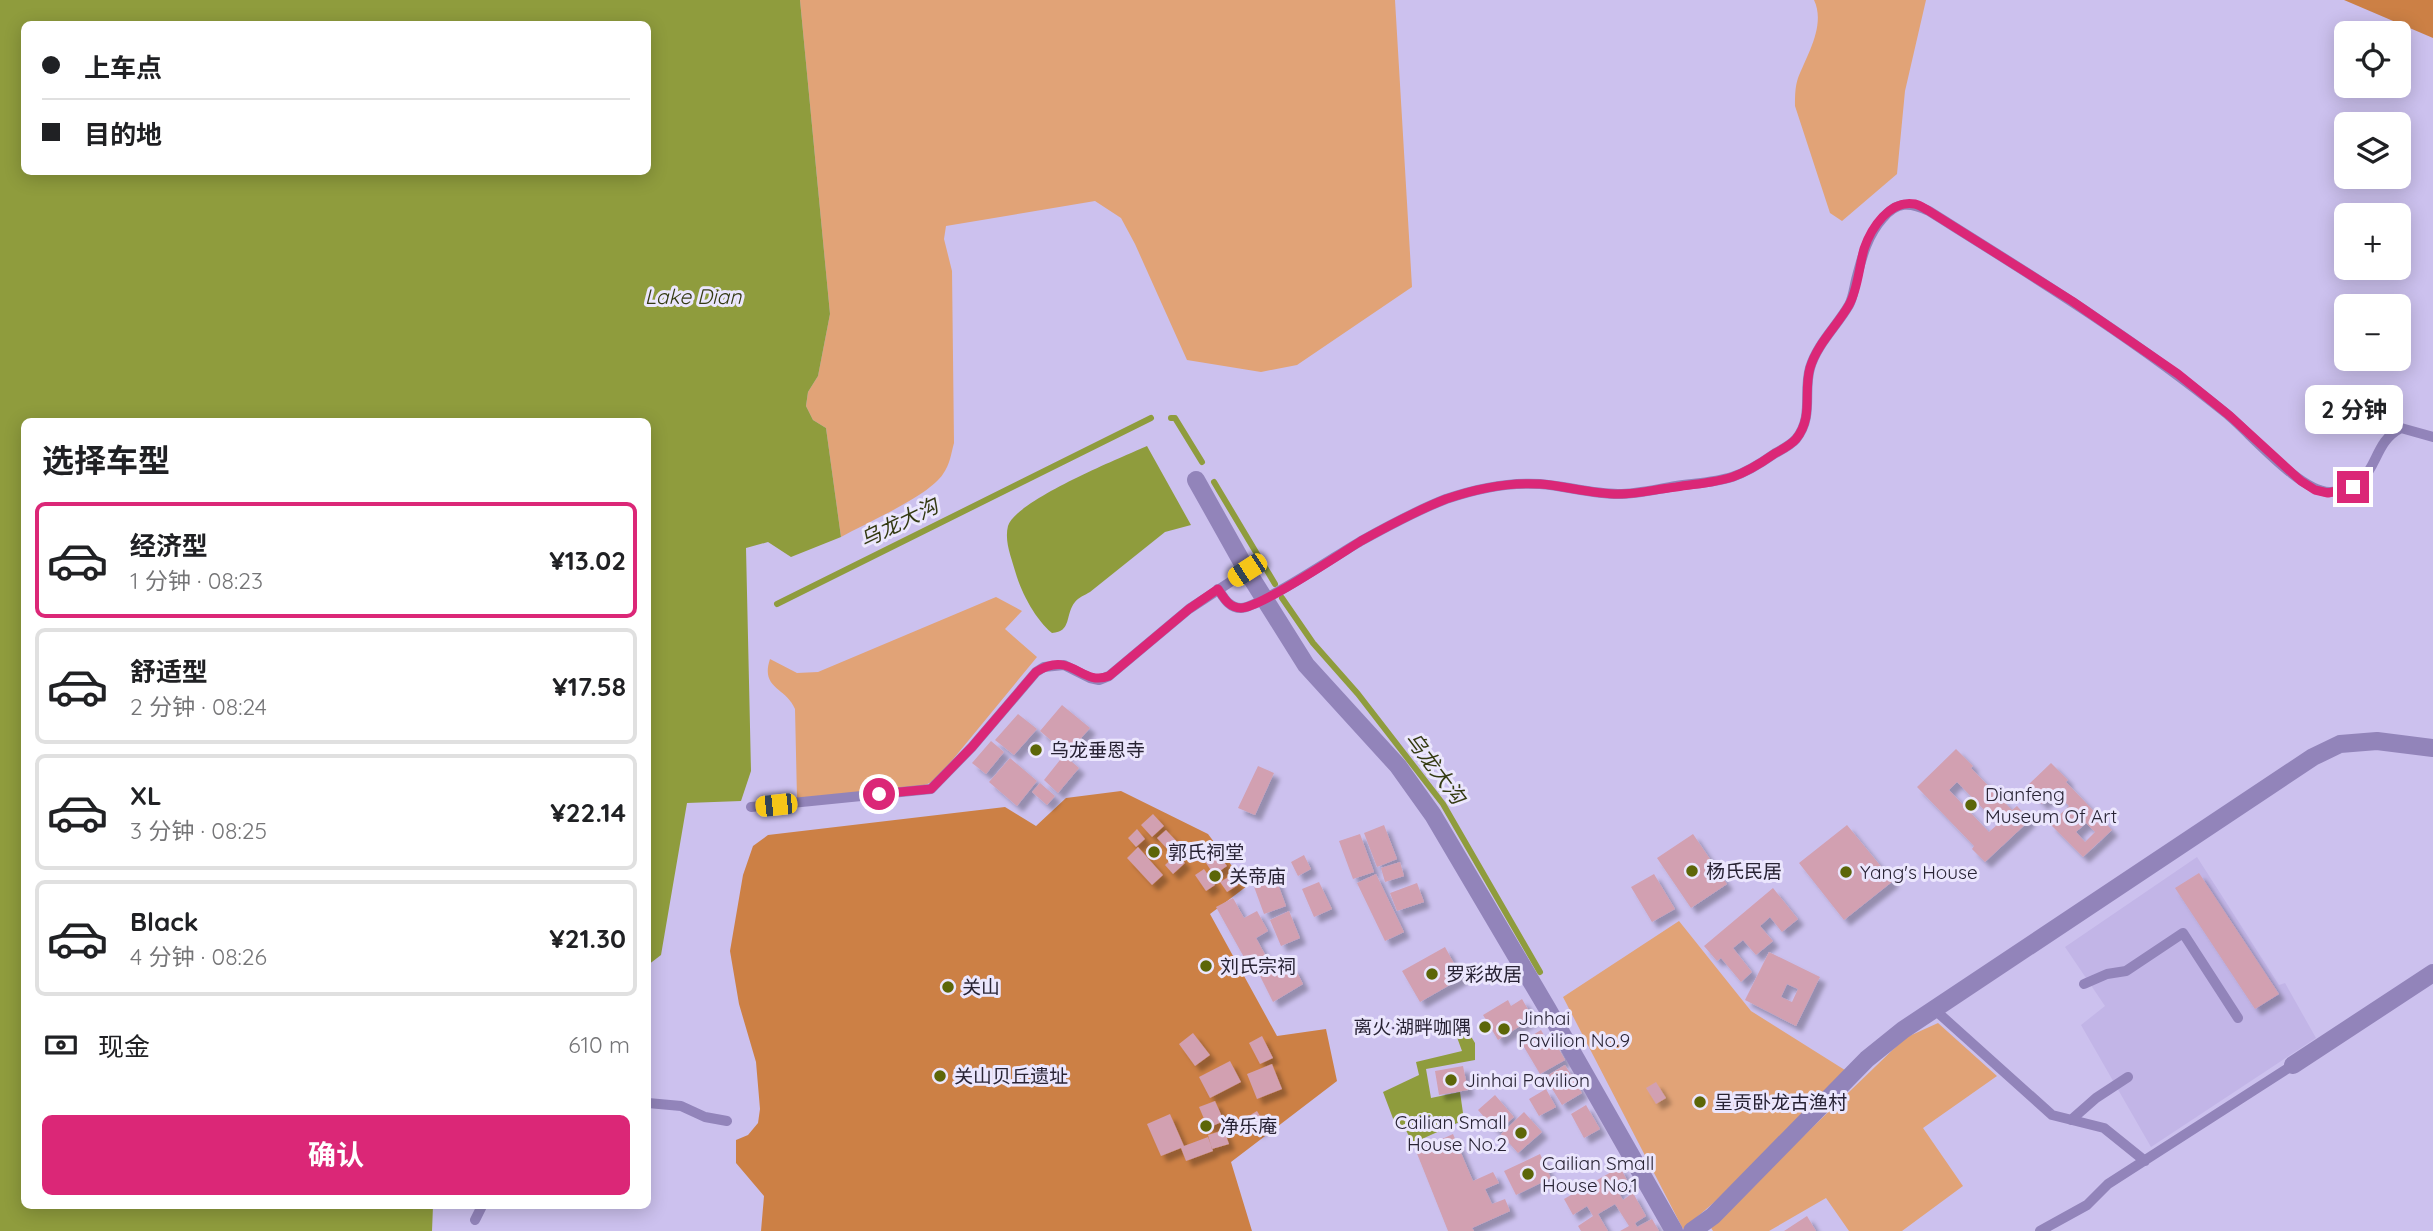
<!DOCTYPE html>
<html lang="zh">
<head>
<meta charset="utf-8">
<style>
	body { margin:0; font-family:Quicksand,"Noto Sans SC",sans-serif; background:#f2f2f2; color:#202124; height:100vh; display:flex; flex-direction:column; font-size:26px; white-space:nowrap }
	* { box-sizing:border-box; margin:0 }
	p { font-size:23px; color:#757577 }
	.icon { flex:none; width:38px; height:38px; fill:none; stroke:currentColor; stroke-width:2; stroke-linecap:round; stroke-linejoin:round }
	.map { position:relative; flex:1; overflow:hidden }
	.panel { position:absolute; left:21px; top:418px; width:630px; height:791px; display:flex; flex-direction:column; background:#fff; border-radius:10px; box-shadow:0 4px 18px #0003 }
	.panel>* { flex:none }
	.hud { position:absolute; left:21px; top:21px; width:630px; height:154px; border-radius:10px; box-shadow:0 4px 18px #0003; display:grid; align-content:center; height:154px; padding:0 21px; background:#fff }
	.controls { position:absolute; left:2334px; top:21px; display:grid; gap:14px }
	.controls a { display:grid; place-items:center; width:77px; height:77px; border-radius:10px; background:#fff; box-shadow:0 4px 18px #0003; font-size:35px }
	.end { position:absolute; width:32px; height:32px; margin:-16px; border:9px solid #db2777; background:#fff; box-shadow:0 0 0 4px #fff }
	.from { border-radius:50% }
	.bubble { position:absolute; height:49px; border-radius:10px; background:#fff; box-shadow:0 4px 18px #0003; font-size:23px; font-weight:700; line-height:49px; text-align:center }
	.car { position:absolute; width:21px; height:42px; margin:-21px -10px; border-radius:9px; box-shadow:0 0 5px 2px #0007; background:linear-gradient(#f5c518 24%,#345 0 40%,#f5c518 0 76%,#345 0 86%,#f5c518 0) }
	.hud b { display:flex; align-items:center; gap:24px; height:66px; font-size:26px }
	.hud b+b { border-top:2px solid #e0e0e0 }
	.hud i { width:18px; height:18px; background:#202124 }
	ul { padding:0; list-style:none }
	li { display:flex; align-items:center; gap:21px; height:116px; margin:0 14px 10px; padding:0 7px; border:4px solid #e0e0e0; border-radius:10px }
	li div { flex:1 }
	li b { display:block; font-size:26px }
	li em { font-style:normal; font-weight:700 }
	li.current { border-color:#db2777 }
	li>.icon { width:63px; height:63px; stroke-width:1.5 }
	h2 { padding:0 21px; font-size:32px; line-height:84px }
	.pay { display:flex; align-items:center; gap:18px; height:77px; padding:0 21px; font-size:26px }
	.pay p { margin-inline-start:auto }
	.cta { display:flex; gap:14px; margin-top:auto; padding:14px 21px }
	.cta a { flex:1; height:80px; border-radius:10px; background:#db2777; color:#fff; font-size:28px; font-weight:700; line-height:80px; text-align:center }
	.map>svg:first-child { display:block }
	.built { fill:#c2b5e7 }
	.green { fill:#e1a377 }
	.forest { fill:#cc8045 }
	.water { fill:#8f9c3d; fill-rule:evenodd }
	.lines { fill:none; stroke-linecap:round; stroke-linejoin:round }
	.stream { stroke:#8f9c3d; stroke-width:6 }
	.building { fill:#d2a0b1; fill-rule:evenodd; filter:url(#shadow) }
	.lane { stroke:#9284ba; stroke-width:10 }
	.street { stroke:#9284ba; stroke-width:18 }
	.route { stroke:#db2777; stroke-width:9 }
	.poi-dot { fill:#5c6608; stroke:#ebe6fd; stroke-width:2.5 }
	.labels { text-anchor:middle; stroke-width:6; stroke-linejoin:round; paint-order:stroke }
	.poi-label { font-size:19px; fill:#282334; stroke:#ebe6fd; text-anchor:start }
	.water-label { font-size:21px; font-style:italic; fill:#343a12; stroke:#ebe6fd }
</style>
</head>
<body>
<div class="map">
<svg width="2433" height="1231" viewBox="0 0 2433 1231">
	<defs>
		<filter id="shadow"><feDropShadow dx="6" dy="6" stdDeviation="2" flood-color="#0004"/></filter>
	</defs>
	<rect width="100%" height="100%" fill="#ccc1ee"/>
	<path class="built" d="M2197,857L2279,985L2285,983L2316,1038L2151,1147L2081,1025L2105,1006L2065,947Z"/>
	<path class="green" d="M800,0H1395L1412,287L1297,365L1261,372L1187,360L1135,244L1121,218L1095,201L946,226L944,239L952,271L954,443C951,454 950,464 943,474C929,496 866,523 841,537L826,428L813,420L806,406L808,392L818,376L830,314Z
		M1814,0H1926L1905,91L1897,174L1842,221L1830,213L1795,106C1795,96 1795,87 1798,78C1807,55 1826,25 1814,0Z
		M996,597L1022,611L1005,629L1037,657L936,780L923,786L797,798L795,709C786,687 760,689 770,659L797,673L818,672Z
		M1679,921L1751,1011L1848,1072L1725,1193L1683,1229L1563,997Z
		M1938,1023L1997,1076L1923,1128L1963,1186L1902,1231H1849L1826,1198L1769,1231H1713L1710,1226L1905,1038Z"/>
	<path class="forest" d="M2344,0H2433V38Z
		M1121,791L1208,834L1247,886L1210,914L1277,1036L1326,1029L1337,1081L1231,1162L1252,1231H761L764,1196L736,1163V1140L748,1135L758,1123L760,1109L756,1062L739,1004L730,951L743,875L753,846L768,835L1005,807L1036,826L1066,798Z"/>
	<path class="water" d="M0,0H800L830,314L818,376L808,392L806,406L813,420L826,428L841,537L791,557L768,542L746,548L751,771L741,801L687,803L661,955L648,965V422H24V1206H433L432,1231H0ZM24,24H648V172H24Z
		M1147,446L1191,525L1165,532L1090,592C1085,595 1079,597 1075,602C1065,614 1072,632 1052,633C1036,620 1022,594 1016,574C1012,559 1004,542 1008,526C1015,501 1120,458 1147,446Z
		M1464,1025L1475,1043V1060L1426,1069L1431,1098L1460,1092L1464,1120L1413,1143L1404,1127L1397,1129L1383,1092L1419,1075L1416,1062L1462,1051L1454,1029Z"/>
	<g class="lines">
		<path class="stream" d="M1171,418H1175L1202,462
			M1214,482L1275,584
			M1282,598L1313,643L1358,694L1443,804L1540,972
			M777,604L1151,418"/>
	</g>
	<path class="building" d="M1062,705L1090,728L1067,754L1040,731Z
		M1018,714L1037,729L1014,755L995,740Z
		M991,741L1004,752L986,774L972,763Z
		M1956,749L1973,766L1971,768L2012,810L2017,806L2030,820L1985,862L1972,849L1974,846L1917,787ZM1957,782L1998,824L1989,832L1949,790Z
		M1064,755L1079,768L1058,793L1044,780Z
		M1010,758L1037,781L1017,806L989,782Z
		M2051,763L2068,780L2066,782L2112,830L2083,857L2050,824L2069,806L2055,792L2042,804L2026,787ZM2086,823L2095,832L2085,842L2076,832Z
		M1258,766L1274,773L1255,815L1238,808Z
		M1040,783L1055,796L1047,805L1032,792Z
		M1153,814L1164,826L1152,837L1141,825Z
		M1384,825L1397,859L1377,867L1364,833Z
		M1847,825L1893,881L1844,920L1799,863Z
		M1137,829L1145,839L1136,847L1128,838Z
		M1166,830L1182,847L1173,855L1157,838Z
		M1360,834L1374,872L1353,879L1339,841Z
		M1693,834L1727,884L1691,908L1657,858Z
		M1138,847L1163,875L1152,885L1127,858Z
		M1216,851L1227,866L1214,875L1204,860Z
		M1177,854L1185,863L1173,874L1165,865Z
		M1304,855L1311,869L1298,876L1291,862Z
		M1400,862L1404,876L1385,882L1381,868Z
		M1204,869L1215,885L1206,891L1195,875Z
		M2199,873L2279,994L2255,1009L2175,888Z
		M1376,874L1404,932L1385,941L1357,883Z
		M1654,874L1675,909L1652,922L1631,887Z
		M1232,875L1238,885L1227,892L1220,882Z
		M1275,876L1286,906L1264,914L1253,884Z
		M1319,882L1332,909L1314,917L1302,889Z
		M1417,883L1424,902L1397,911L1390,893Z
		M1773,888L1798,919L1782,932L1770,917L1760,926L1773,941L1756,955L1743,940L1733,948L1752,972L1741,982L1721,958L1717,961L1704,946Z
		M1233,898L1244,918L1257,911L1268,931L1256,938L1267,958L1250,968L1216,907Z
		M1289,911L1300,938L1281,946L1270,920Z
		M1445,947L1462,978L1420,1002L1402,971Z
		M1769,952L1820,977L1796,1026L1745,1000ZM1787,984L1798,989L1792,1002L1781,997Z
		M1275,966L1279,973L1294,966L1303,984L1273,1002L1259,974Z
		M1522,999L1533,1018L1498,1040L1483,1015L1508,1000L1511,1006Z
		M1541,1030L1551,1047L1556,1044L1565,1060L1540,1074L1521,1042Z
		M1193,1033L1210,1055L1195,1066L1179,1044Z
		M1262,1036L1273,1058L1260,1064L1249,1043Z
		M1230,1061L1241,1082L1210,1098L1199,1077Z
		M1272,1064L1282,1089L1257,1099L1247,1074Z
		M1565,1065L1582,1093L1562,1105L1545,1077Z
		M1463,1066L1468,1090L1439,1095L1435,1071Z
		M1656,1082L1666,1098L1656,1104L1646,1088Z
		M1546,1089L1556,1107L1539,1116L1529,1099Z
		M1495,1095L1514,1117L1497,1132L1478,1110Z
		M1215,1101L1224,1121L1208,1128L1199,1107Z
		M1586,1105L1600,1129L1584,1138L1571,1114Z
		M1257,1111L1266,1126L1256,1132L1247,1117Z
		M1524,1112L1542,1132L1518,1153L1501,1134Z
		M1170,1114L1184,1146L1208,1137L1213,1151L1186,1161L1181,1148L1161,1156L1147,1124Z
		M1224,1130L1229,1144L1212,1149L1208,1135Z
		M1453,1134L1473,1181L1493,1172L1499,1183L1485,1189L1492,1204L1505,1199L1510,1211L1472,1228L1474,1231H1448L1416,1151Z
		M1540,1154L1551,1178L1516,1195L1504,1171Z
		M1620,1167L1629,1184L1617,1190L1623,1200L1633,1193L1646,1216L1635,1223L1637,1227L1652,1219L1659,1231H1620L1629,1226L1615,1204L1598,1214L1608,1231H1581L1578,1226L1593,1216L1587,1206L1573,1215L1564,1199Z
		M1807,1216L1816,1231H1784Z"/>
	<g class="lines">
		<path class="lane" d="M1218,589C1224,598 1229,608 1241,608C1259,608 1340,553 1361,541C1388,526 1418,510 1446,499C1475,489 1509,482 1540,484C1566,486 1592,494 1618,494C1638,494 1657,489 1676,486C1723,480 1734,482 1774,454C1781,450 1791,445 1796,439C1814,417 1803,392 1810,368C1817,344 1837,326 1849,305C1853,298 1854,288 1856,280C1862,257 1867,236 1883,218C1897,201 1910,202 1929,211C2031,275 2134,338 2227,414C2251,434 2302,494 2331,492C2382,488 2367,445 2401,428L2433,437
			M751,807L931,789L972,747L1036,672L1044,667L1064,665L1090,678L1099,680L1109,676L1189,609L1247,571
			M2084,984L2107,974L2126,971L2183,933L2238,1018
			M1935,1010L2052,1115L2104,1128L2145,1161
			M648,1103L681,1106L705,1117L727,1121
			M2071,1120L2096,1098L2128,1077
			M475,1220L482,1206
			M2040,1231L2087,1205L2108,1184L2293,1065"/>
		<path class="street" d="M1196,480L1247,571L1306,665L1398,766L1433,815L1547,1008L1674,1231
			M2293,1065L2433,973
			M1692,1231L1713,1216L1867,1059L1903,1030L2313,757L2340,744L2377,741L2433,748"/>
	</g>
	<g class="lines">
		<path class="route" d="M879,794L931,789L972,747L1036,672C1072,649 1080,687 1109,676L1189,609L1218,589C1224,598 1229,608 1241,608C1260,608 1340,554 1361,541C1388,526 1418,510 1446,499C1475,489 1509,482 1540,484C1566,486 1592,494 1619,494C1638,494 1657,489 1676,487C1723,480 1734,482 1774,454C1781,450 1791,445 1796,439C1814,417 1803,392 1810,368C1817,344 1837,326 1849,305C1858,289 1859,267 1864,249C1871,228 1890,199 1915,204C1920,205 1925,209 1929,211L2072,301L2178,374L2230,416L2301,481L2315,490L2328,493L2353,487"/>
	</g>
	<g class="poi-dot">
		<circle cx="1036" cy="750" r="7"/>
		<circle cx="1971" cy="805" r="7"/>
		<circle cx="1154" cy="852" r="7"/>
		<circle cx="1692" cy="871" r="7"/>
		<circle cx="1846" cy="872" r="7"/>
		<circle cx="1215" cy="876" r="7"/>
		<circle cx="1206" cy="966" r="7"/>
		<circle cx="1432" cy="974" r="7"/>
		<circle cx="948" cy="987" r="7"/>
		<circle cx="1485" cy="1027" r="7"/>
		<circle cx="1504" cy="1029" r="7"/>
		<circle cx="940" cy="1076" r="7"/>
		<circle cx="1451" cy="1080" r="7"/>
		<circle cx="1700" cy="1102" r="7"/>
		<circle cx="1206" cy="1126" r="7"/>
		<circle cx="1521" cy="1133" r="7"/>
		<circle cx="1528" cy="1174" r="7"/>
	</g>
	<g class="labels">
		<g class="poi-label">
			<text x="1050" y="757">乌龙垂恩寺</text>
			<text x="1985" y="801">Dianfeng<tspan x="1985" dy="22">Museum Of Art</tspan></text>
			<text x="1168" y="859">郭氏祠堂</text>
			<text x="1706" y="878">杨氏民居</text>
			<text x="1860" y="879">Yang's House</text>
			<text x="1229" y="883">关帝庙</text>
			<text x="1220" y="973">刘氏宗祠</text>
			<text x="1446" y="981">罗彩故居</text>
			<text x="962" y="994">关山</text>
			<text x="1518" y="1025">Jinhai<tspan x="1518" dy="22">Pavilion No.9</tspan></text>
			<text x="1471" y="1034" text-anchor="end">离火·湖畔咖隅</text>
			<text x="954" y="1083">关山贝丘遗址</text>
			<text x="1465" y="1087">Jinhai Pavilion</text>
			<text x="1714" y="1109">呈贡卧龙古渔村</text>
			<text x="1507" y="1129" text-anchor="end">Cailian Small<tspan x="1507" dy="22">House No.2</tspan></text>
			<text x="1220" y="1133">净乐庵</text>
			<text x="1542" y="1170">Cailian Small<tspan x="1542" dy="22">House No.1</tspan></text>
		</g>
		<g class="water-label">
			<text x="693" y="304">Lake Dian</text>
			<text transform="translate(899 523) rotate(-26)" y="7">乌龙大沟</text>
			<text transform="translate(1435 768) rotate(53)" y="7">乌龙大沟</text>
		</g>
	</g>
</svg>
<div class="controls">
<a><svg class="icon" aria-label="locate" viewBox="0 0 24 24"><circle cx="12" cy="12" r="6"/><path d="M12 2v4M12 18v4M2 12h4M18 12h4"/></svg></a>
<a><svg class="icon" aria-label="layers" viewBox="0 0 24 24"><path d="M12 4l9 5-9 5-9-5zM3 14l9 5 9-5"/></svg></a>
<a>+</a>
<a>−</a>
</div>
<i class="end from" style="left:879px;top:794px"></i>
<i class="end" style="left:2353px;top:487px"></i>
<div class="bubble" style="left:2305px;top:385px;width:98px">2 分钟</div>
<i class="car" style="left:1247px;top:570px;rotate:237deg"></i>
<i class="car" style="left:776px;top:805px;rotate:264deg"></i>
<div class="hud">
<b><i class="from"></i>上车点</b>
<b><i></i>目的地</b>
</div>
<section class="panel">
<h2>选择车型</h2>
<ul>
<li class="current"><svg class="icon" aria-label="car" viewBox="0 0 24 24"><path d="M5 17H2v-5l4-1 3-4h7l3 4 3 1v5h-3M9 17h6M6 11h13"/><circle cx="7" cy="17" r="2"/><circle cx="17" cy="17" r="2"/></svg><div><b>经济型</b><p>1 分钟 · 08:23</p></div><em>¥13.02</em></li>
<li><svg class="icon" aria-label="car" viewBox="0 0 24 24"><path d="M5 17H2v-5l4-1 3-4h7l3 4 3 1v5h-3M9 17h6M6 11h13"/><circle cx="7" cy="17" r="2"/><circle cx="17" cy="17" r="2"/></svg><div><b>舒适型</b><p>2 分钟 · 08:24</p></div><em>¥17.58</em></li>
<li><svg class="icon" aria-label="car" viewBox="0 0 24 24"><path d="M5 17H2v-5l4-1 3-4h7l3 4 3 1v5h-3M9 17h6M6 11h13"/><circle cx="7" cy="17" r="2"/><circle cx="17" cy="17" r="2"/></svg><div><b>XL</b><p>3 分钟 · 08:25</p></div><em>¥22.14</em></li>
<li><svg class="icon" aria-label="car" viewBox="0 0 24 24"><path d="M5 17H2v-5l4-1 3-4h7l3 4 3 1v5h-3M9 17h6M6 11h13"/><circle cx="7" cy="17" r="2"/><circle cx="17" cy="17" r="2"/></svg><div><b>Black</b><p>4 分钟 · 08:26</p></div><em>¥21.30</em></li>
</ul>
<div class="pay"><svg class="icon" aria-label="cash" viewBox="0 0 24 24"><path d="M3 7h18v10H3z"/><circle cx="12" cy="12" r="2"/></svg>现金<p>610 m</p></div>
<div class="cta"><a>确认</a></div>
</section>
</div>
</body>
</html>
